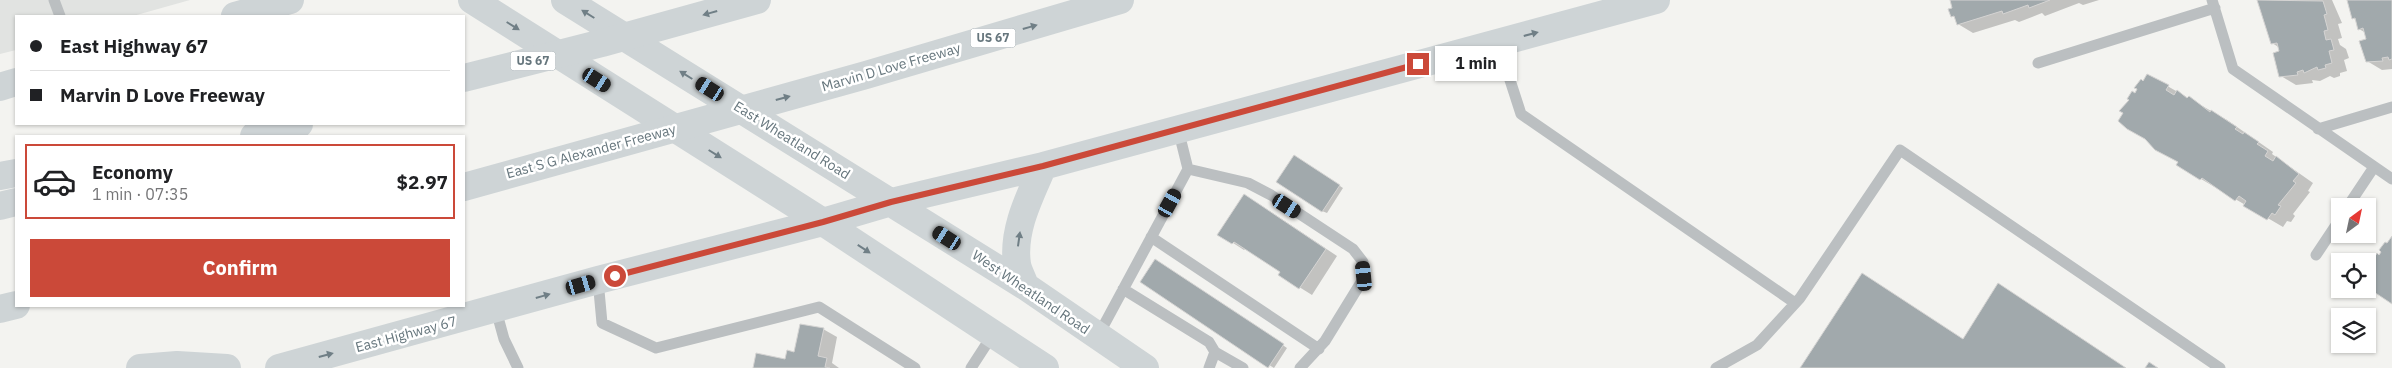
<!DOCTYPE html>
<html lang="en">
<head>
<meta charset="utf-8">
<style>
	body { margin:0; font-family:"IBM Plex Sans",sans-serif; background:#f6f6f6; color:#202124; height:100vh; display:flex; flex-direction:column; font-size:19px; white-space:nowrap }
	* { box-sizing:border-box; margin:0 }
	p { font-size:16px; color:#757577 }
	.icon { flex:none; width:28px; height:28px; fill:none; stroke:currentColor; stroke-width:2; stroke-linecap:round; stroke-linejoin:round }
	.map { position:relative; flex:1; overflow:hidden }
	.drawer { position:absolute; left:15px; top:135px; width:450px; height:172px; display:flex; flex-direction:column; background:#fff; border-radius:0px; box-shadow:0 1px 4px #0004 }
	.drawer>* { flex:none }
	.banner { position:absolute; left:15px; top:15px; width:450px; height:110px; border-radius:0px; box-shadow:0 1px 4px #0004; display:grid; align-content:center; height:110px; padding:0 15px; background:#fff }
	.needle { width:32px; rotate:33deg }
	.buttons { position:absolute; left:2331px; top:198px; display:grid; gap:10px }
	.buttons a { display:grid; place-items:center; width:45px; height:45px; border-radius:0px; background:#fff; box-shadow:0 1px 4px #0004; font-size:25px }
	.end { position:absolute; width:22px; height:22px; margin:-11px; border:6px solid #cb4939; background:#fff; box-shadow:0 0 0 2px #fff }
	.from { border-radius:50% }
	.bubble { position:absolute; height:35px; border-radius:0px; background:#fff; box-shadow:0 1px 4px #0004; font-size:16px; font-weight:700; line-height:35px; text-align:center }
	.car { position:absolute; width:15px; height:30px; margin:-15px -8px; border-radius:6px; box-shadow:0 0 4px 1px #0007; background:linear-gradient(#222 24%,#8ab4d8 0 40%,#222 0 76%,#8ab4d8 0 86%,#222 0) }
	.banner b { display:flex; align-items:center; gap:18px; height:48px; font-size:19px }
	.banner b+b { border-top:1px solid #e0e0e0 }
	.banner i { width:12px; height:12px; background:#202124 }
	ul { padding:9px 0 0; list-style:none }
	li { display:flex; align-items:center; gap:15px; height:75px; margin:0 10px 8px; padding:0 5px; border:2px solid transparent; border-radius:0px }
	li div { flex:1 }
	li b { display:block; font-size:19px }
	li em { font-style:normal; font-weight:700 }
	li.on { border-color:#cb4939 }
	li>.icon { width:45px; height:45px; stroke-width:1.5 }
	.primary-button { display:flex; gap:10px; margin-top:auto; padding:10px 15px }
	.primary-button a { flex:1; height:58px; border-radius:0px; background:#cb4939; color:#fff; font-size:20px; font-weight:700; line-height:58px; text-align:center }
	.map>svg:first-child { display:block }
	.built { fill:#e1e3e1 }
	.shadow { fill:#0003 }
	.building { fill:#a1a9ac; stroke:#d5d4d3 }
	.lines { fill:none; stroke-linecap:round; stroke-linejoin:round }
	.service { stroke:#bbbfc1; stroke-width:11 }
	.secondary { stroke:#ced4d6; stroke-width:28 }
	.motorway { stroke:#ced4d6; stroke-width:28 }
	.oneway { fill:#707f86 }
	.route { stroke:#cb4939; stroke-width:6 }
	.labels { text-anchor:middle; stroke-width:5; stroke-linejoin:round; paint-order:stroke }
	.shield { fill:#fff; stroke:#949fa4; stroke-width:1 }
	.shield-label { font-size:12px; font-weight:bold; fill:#66767d }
	.street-label { font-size:14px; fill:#66767d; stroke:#fff }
</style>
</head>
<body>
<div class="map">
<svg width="2392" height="368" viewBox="0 0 2392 368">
	<rect width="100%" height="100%" fill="#f3f3f0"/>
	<path class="built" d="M0,0H190L133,16H16V50L0,54Z"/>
	<path class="shadow" d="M1951,0H2099L2083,5L2079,3L2045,16L2042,13L2019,22L2015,20L1973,33L1958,24L1956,18L1952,16L1954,8Z
		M2258,0H2332L2342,23L2338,24L2342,38L2338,39L2340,45L2346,49L2349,58L2344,60L2347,71L2340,73V76L2334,78L2330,76L2320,81L2312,80L2313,83L2296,85L2281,76L2280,48L2272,43Z
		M2349,0H2392V69L2382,70L2367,61L2366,33L2359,29L2357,21L2353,18Z
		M2148,75L2227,120L2273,152L2272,154L2313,183L2308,191L2310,192L2293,214L2295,216L2291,222L2287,221L2283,227L2201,179L2180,162L2135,94Z
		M1299,159L1343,188L1327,213L1322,211Z
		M1256,202L1337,256L1312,295L1280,275L1282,272L1246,248L1244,250L1219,234Z
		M1160,263L1287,348L1274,368L1142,282Z
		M1999,284L2126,368H1802L1964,340Z
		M823,329L837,337L832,363L839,368H755L786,360Z"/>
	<path class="building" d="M1950,0H2050L2029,8L2028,5L2003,14L2002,11L1957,25L1954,16L1951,17L1948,9L1952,8Z
		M2257,0L2323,1L2327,14L2324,15L2328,30L2324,31L2326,40L2331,39L2334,50L2329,51L2332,63L2325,65L2326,68L2318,70L2317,67L2304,73L2303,70L2297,72L2298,75L2279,77L2273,53L2279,51L2277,43L2271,44Z
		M2347,0H2392V59L2389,60L2388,57L2382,58L2383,61L2366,62L2359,41L2366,39L2363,28L2358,30L2355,18L2352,19Z
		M2147,74L2169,85L2166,90L2174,95L2177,90L2187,98L2189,96L2210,112L2211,110L2237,127L2235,129L2243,134L2244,132L2259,142L2257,144L2268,151L2265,156L2273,161L2276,156L2299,174L2293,181L2296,183L2278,205L2281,206L2275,215L2272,213L2267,220L2243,206L2246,201L2239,196L2235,201L2202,178L2200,180L2176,165L2178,162L2155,150L2145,139L2127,129L2118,121L2123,113L2119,111L2129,100L2127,99L2132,91L2135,93L2137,89L2134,88L2141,79L2143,81Z
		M1294,155L1340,185L1322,212L1276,182Z
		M1244,194L1326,249L1299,289L1278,275L1280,272L1234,242L1232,244L1217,235Z
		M2392,236V304L2368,288V270L2374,263L2372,261L2377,253L2379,255L2381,252L2379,250L2385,242L2387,243Z
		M1155,259L1284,344L1268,368L1140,282Z
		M1862,273L1963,339L1998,283L2126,368H1800Z
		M800,324L824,328L818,356L827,358L825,367L830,368H753L756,353L785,359L787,350L794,352Z
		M2149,362L2158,368H2145Z"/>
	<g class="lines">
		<path class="service" d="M54,0L60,16
			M2212,0L2233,69L2392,179
			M1498,43L1521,114L1795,303
			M2038,63L2215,8
			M2318,129L2392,107
			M1188,169L1248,183L1271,195L1353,249L1363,262L1365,276L1325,341L1300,368
			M2348,206L2374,167
			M1151,237L1319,349
			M2316,255L2340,219
			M598,280L602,323L656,348L819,307L915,368
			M1123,289L1209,342L1215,352L1209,368
			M496,310L504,339L518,368
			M1098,336L1188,169L1178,129
			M1215,352L1243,368
			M971,368L993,334
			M1716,368L1757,345L1800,298L1900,150L2220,368"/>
		<path class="secondary" d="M472,0L823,222L1045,368
			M565,0L1025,286L1145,368
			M235,16L290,0
			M0,87L16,82
			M1025,286C1023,279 1018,271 1017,264C1012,230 1030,196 1043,166
			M279,368L598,280L823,222L891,202L1043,166L1656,0"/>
		<path class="motorway" d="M464,78L602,43L757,0
			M254,136L299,124
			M0,176L16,173
			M464,187L866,75L1120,0
			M0,206L16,202
			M0,309L16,305
			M140,368L177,365L227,368"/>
	</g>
	<defs><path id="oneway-solid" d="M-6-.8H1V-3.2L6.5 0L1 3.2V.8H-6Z" transform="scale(1.25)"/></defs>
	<g class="oneway">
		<use href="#oneway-solid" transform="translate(710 13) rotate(164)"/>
		<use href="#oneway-solid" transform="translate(588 14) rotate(-148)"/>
		<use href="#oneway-solid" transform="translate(513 26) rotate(32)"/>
		<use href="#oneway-solid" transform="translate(1030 27) rotate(-16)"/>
		<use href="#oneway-solid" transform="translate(1531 34) rotate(-15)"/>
		<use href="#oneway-solid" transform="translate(686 75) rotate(-148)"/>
		<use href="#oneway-solid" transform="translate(783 98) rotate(-15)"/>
		<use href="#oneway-solid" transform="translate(715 154) rotate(32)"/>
		<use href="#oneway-solid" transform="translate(1019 239) rotate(-82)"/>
		<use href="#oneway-solid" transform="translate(864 249) rotate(33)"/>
		<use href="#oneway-solid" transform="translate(543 296) rotate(-16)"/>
		<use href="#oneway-solid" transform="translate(326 355) rotate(-15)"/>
	</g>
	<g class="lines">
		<path class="route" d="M615,276L823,222L891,202L1043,166L1418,64"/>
	</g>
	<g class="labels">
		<g class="shield">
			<rect x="970.5" y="28.5" width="45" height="19" rx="4"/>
			<rect x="510.5" y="51.5" width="45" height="19" rx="4"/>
		</g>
		<g class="shield-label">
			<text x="993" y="42">US 67</text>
			<text x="533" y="65">US 67</text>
		</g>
		<g class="street-label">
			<text transform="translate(891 67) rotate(-16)" y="5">Marvin D Love Freeway</text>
			<text transform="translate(792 140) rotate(32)" y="5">East Wheatland Road</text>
			<text transform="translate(591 151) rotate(-15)" y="5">East S G Alexander Freeway</text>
			<text transform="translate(1031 292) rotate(34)" y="5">West Wheatland Road</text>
			<text transform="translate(406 334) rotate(-15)" y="5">East Highway 67</text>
		</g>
	</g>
</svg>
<div class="buttons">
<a><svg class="needle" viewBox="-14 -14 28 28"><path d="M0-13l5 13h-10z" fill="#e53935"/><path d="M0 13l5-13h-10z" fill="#757577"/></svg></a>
<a><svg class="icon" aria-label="locate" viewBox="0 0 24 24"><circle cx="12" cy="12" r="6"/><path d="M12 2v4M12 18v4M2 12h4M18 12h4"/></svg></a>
<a><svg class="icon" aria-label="layers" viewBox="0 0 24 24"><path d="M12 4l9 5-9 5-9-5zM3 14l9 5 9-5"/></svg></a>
</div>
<i class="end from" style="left:615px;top:276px"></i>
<i class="end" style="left:1418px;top:64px"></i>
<div class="bubble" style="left:1435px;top:46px;width:82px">1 min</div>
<i class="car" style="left:597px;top:80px;rotate:122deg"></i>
<i class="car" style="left:710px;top:89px;rotate:302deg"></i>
<i class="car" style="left:1170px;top:203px;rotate:29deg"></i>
<i class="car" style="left:1287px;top:206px;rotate:123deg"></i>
<i class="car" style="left:947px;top:238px;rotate:302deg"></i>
<i class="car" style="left:1364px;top:276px;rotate:354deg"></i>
<i class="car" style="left:581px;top:285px;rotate:74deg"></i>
<div class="banner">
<b><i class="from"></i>East Highway 67</b>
<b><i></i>Marvin D Love Freeway</b>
</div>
<section class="drawer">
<ul>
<li class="on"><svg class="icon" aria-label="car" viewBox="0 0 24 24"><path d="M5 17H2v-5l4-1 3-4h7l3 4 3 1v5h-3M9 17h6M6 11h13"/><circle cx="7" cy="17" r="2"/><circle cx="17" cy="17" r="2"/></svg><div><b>Economy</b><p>1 min · 07:35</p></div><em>$2.97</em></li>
</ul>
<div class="primary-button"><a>Confirm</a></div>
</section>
</div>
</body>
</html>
